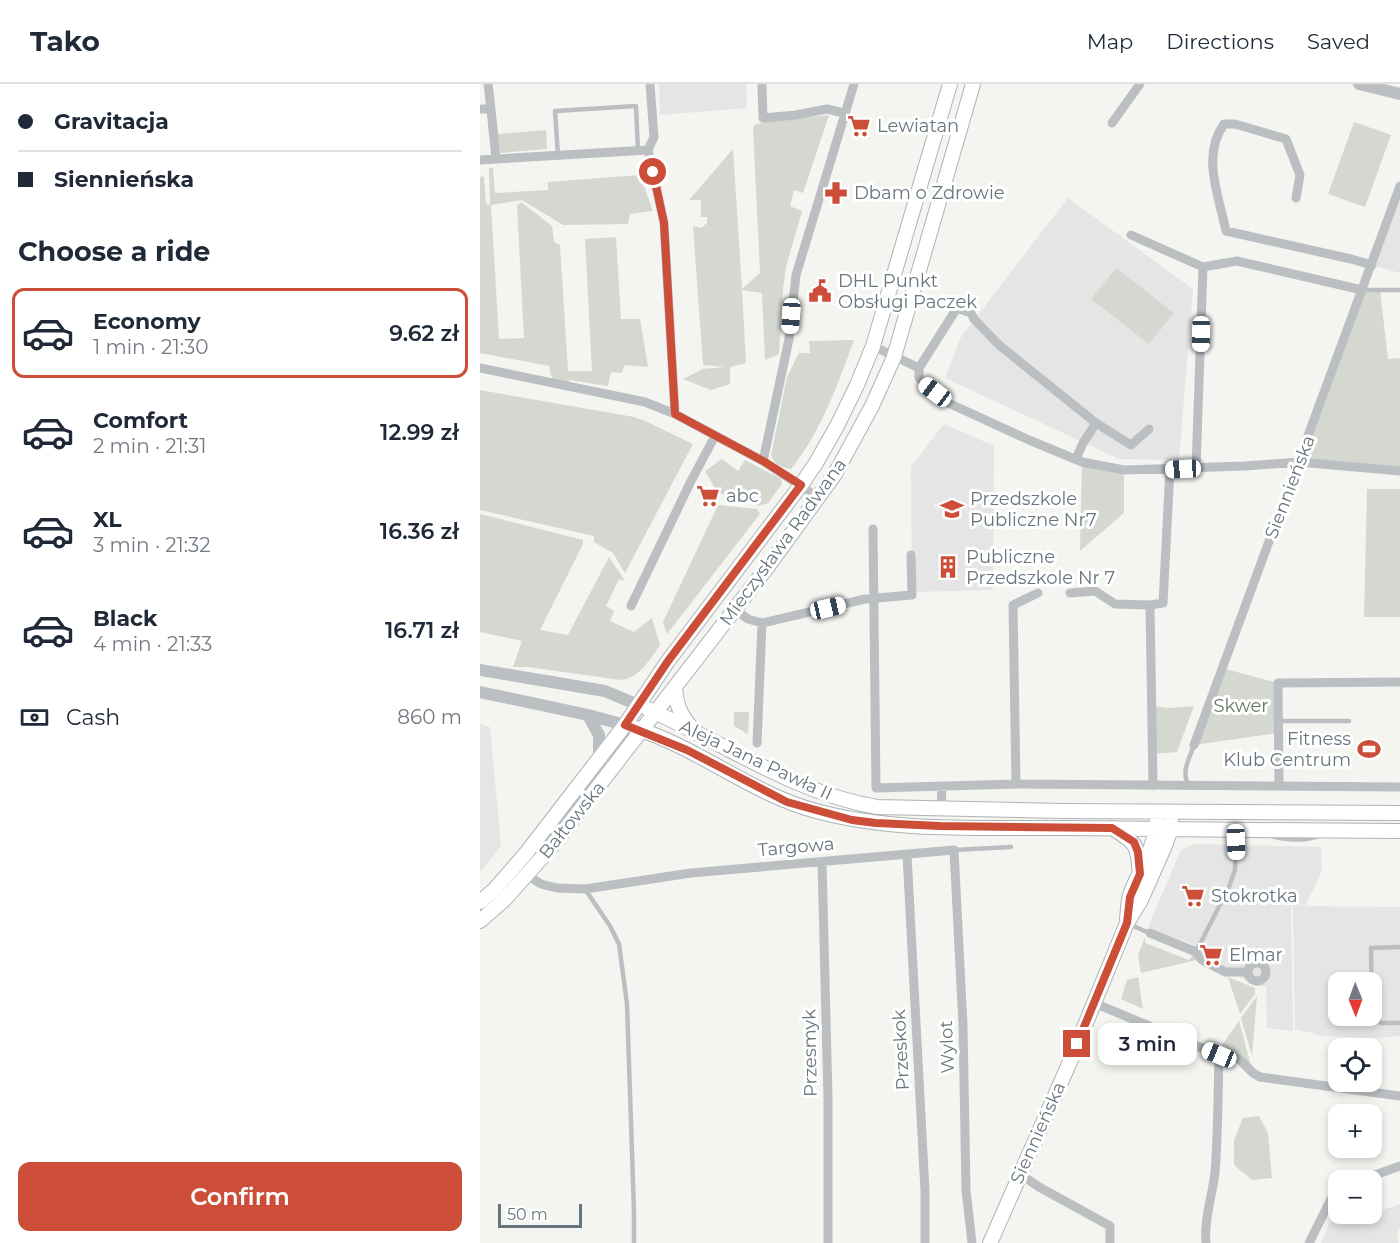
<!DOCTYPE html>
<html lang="en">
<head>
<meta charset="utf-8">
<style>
	body { margin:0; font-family:Montserrat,sans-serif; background:#f2f2f3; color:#1f2937; height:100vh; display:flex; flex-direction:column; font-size:22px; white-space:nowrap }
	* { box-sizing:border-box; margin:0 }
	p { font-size:20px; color:#747a83 }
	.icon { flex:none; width:33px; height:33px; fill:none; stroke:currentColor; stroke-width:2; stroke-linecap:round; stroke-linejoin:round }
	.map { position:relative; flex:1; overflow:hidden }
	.sheet { display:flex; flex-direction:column; background:#fff; width:480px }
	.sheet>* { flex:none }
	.guide { display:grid; align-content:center; height:132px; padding:0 18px; background:#fff }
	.needle { width:39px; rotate:179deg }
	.buttons { position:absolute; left:848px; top:888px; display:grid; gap:12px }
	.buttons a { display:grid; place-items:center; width:54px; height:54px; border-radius:12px; background:#fff; box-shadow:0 3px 9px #0003; font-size:30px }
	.scale { position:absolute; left:18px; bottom:15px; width:84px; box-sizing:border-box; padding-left:6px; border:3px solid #67767e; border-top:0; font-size:16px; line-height:21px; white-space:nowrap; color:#67767e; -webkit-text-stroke:4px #fff; paint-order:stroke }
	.end { position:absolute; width:27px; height:27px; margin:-14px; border:8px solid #cc4e38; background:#fff; box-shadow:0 0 0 3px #fff }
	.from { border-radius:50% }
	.bubble { position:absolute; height:42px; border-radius:12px; background:#fff; box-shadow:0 3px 9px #0003; font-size:20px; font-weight:600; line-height:42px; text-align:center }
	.car { position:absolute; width:18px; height:36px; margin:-18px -9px; border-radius:8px; box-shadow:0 0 4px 2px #0007; background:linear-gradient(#fff 24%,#345 0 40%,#fff 0 76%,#345 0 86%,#fff 0) }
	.guide b { display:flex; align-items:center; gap:21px; height:57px; font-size:22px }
	.guide b+b { border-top:2px solid #e0e1e3 }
	.guide i { width:15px; height:15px; background:#1f2937 }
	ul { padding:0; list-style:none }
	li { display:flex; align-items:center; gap:18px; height:90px; margin:0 12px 9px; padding:0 6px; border:3px solid transparent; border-radius:12px }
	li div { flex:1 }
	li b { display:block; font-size:22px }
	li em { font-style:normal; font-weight:600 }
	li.active { border-color:#cc4e38 }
	li>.icon { width:54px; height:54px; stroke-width:1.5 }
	h2 { padding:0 18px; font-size:27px; line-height:72px }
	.pay { display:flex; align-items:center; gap:15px; height:66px; padding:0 18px; font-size:22px }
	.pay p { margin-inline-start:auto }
	.action { display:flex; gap:12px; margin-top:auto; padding:12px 18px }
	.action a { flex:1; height:69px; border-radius:12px; background:#cc4e38; color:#fff; font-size:24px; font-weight:600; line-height:69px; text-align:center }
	header { display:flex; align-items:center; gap:36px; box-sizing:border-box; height:84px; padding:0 30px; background:#fff; border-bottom:2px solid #e0e1e3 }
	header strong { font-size:28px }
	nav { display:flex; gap:33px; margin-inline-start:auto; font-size:21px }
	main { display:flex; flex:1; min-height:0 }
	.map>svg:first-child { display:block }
	.built { fill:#e4e5e4; fill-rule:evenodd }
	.green { fill:#d4d8d0 }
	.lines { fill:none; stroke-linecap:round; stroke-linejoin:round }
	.secondary-casing { stroke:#aeb3b6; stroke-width:16 }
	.service { stroke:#bbbfc2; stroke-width:4.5 }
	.minor { stroke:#bbbfc2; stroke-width:9 }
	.tertiary { stroke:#bbbfc2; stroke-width:12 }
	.secondary { stroke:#fff; stroke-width:14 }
	.route { stroke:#cc4e38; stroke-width:8 }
	.labels { text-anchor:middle; stroke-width:6; stroke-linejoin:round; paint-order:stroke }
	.poi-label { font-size:18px; fill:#67767e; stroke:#fff; text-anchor:start }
	.street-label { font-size:18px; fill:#67767e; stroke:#fff }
	.park-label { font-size:18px; fill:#6a7665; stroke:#fff }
</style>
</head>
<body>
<header>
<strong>Tako</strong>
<nav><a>Map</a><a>Directions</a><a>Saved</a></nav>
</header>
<main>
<section class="sheet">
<div class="guide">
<b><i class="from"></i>Gravitacja</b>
<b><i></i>Siennieńska</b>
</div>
<h2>Choose a ride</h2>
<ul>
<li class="active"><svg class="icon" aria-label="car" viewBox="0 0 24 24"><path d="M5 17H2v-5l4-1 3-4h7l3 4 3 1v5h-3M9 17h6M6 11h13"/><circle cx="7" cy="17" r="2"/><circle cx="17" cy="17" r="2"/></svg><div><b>Economy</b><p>1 min · 21:30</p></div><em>9.62 zł</em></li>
<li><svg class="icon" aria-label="car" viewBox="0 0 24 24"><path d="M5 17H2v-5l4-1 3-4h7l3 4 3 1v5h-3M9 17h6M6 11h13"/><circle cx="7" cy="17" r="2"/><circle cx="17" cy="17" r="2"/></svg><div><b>Comfort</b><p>2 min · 21:31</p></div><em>12.99 zł</em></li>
<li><svg class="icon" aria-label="car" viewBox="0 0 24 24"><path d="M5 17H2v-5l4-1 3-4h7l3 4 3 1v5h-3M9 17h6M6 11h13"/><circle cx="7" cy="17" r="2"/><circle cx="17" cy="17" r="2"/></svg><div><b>XL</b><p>3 min · 21:32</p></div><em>16.36 zł</em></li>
<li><svg class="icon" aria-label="car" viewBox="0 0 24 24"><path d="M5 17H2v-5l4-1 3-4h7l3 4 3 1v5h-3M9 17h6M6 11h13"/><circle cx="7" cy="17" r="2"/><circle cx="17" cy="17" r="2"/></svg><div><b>Black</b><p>4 min · 21:33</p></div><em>16.71 zł</em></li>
</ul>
<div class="pay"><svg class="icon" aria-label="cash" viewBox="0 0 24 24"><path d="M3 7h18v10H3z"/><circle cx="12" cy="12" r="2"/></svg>Cash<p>860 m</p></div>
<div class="action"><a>Confirm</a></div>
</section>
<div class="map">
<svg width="920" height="1159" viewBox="0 0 920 1159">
	<rect width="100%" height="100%" fill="#f4f4f1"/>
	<path class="built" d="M179,0H266L267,24L180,31Z
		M920,102V189L892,181Z
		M588,114L713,205L699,376L639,375L465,294L481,253Z
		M464,340L514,362L513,506L432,508L431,383Z
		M0,640L10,643L21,762L0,788Z
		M714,760L841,763L842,786L826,821L811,822L813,947L787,944L786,902H775L748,885L726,876L713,861L668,843L701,766Z
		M813,822L920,823V952L897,954L844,952L815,945ZM858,898H891V932H858Z
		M920,1120V1144L917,1146L918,1159H841L849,1139L891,1130Z"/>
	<path class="green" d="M349,31L323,109L314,106L310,122L322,127L306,183L303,205L299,270L285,276L282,209L262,206L266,279L250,283V300L231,306L203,295L223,285L245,283L223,281L213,142L221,144L227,139V133H221V116H209L253,65L262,205L280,189L273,44L275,41L284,38Z
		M874,38L911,51L885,123L848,110Z
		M66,46L67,65L20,69L18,50Z
		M9,84H13L15,109L68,106V98L160,91L173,127L150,130L148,140L83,141L42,116L11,121L19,255L44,254L37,122L41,118L72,142L74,158L80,161L88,287H112L105,155L136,153L141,235H160L168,283L144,281L142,289L131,288L128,302L89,296V304L73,299L69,282L0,269V93L4,92L6,119L10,121Z
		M636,184L694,229L669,260L611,215Z
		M882,206H900L908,275L920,274V387L819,378Z
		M374,256C358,300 341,348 311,385C301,383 295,382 291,371L307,293L319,269H330L329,257Z
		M0,306L154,333L163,336L213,360L145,489L133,469L114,458V452L0,426Z
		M242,375L258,387L265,376L301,395L302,400L288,419L279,422L237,408L225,387Z
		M602,378L644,386V429L600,467Z
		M887,405H920V533H884Z
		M238,421L277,425L280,430L187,550L183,538Z
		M0,430L103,456V460L60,546L88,551L129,473L145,497L139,495L126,522L134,527L130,537L154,548L172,534L180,561C171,574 159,595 141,596L48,583H33L42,557L0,548Z
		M742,584L798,599V649L714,661Z
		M672,622L689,624L714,622L697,668L673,670Z
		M254,628H269L268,650L254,642Z
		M665,853V859L709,876L713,871L717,876L661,889L658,871Z
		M658,893L663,925L641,915L647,896Z
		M748,893L775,904V910L760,930Z
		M777,912L772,972L761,934Z
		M759,937L771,982L742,961Z
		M779,1032L788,1049L792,1094L772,1096L754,1081V1056L763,1034Z"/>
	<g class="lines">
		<g class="secondary-casing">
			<path id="secondary" d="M195,603C196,620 200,631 212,644
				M168,625C244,659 314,709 397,723L583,727L920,729
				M155,644C219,664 272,710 336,727C418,749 505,743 589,744C699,745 810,747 920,747
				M632,744C652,757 658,758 659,783
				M0,818L15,805L47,768L101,698L145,641L188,577L321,401L336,379L357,342L377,301L393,262L470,0
				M647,834C648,827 648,818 650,811C659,786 676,762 677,736
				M0,837L25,815L73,761L289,481L355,390L392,322L414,273L493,0
				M510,1159L589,980L647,839L661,816L684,764L691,745V736"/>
		</g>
		<path class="service" d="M78,72L75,27L156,22L158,68
			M882,206H920
			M799,637H869
			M709,701C700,688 710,674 714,661
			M788,751C804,756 823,757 839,752
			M474,766L531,763
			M105,805L130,842L139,860L147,920L154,1127V1159
			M649,840L669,849
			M920,863L891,864L892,931L901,939H920
			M716,868L749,803L755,786L756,748"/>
		<path class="minor" d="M170,0L174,53L168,66L184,139L195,330
			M282,0L283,34L316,31L347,25L364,29
			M0,25H11L8,0
			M11,25L16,75
			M632,39L660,0
			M0,76L168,66
			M816,114L820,91L806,55L755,40H744C721,72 739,112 746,147L871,175L892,181
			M651,151L723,183L757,177L882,206
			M393,262L439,284L477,224L491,229L494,235L519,261L616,339
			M0,284L165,318L195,330L283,377L339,414
			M439,284V294L464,317L549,356L602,378L644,386L765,382L819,378L920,387
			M596,375L603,359L616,339L651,361L669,345
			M283,377L309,255L316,191L374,0
			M716,384L723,183
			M393,445L396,704L536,700L920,703
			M590,509L615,507L635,520L670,521L673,702
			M670,521L683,519L690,385
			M151,522L211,397L235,352
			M254,525L268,535L282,539
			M277,659L282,539L385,515L432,511L431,471
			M714,661L920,102
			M536,700L533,521L558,509
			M799,702L798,599L920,598
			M461,726L462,702
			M427,771L445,1107V1159
			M342,778L348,1014V1159
			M44,789L61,800L77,804L105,805L211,789L474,766L483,941L486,1106L492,1159
			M670,849L716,868L722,876L745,888H768
			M768 888a9 9 0 1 1 18 0a9 9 0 1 1-18 0Z
			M614,919L739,971L759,975L773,989L780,993L920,1012
			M540,1090L559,1103L630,1142V1159
			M881,1096L920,1082
			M726,1159C724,1136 732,1112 735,1089C738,1050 738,1011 739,971
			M829,1159L851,1115L858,1109"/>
		<path class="tertiary" d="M879,0L920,10
			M0,586L125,607L158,621
			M0,608L108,631L145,641
			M108,631L119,651V675"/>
		<use href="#secondary" class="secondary"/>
	</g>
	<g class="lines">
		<path class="route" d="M173,88L184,139L195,330L283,377L321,401L188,577L145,641L207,666L307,718L372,736L396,739L460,742L632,744L654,758L658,768L660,790L650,813L647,839L597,960"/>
	</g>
	<defs>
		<g id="supermarket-bare" transform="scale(1.8)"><path d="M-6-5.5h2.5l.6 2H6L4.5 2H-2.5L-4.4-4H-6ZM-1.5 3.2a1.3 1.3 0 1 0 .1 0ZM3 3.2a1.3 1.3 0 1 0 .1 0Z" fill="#cc4e38" stroke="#fff" stroke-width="2.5" paint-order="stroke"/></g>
		<g id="pharmacy-bare" transform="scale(1.8)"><path d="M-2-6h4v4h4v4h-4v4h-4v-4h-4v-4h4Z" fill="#cc4e38" stroke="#fff" stroke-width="2.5" paint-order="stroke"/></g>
		<g id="civic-bare" transform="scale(1.8)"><path d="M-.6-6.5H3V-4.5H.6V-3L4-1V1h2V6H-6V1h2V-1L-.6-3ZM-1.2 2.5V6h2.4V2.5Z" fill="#cc4e38" stroke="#fff" stroke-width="2.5" paint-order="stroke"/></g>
		<g id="school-bare" transform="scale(1.8)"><path d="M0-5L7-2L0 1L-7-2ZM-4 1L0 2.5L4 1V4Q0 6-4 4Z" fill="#cc4e38" stroke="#fff" stroke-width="2.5" paint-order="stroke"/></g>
		<g id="building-bare" transform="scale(1.8)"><path d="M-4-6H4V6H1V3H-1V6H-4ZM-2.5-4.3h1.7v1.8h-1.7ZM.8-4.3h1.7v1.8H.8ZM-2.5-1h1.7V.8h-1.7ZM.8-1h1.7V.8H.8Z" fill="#cc4e38" stroke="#fff" stroke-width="2.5" paint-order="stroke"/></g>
		<g id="stadium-bare" transform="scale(1.8)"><path d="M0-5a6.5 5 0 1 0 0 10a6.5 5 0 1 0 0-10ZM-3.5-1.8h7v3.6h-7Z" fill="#cc4e38" stroke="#fff" stroke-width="2.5" paint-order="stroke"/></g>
	</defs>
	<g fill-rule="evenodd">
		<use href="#supermarket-bare" x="379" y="42"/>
		<use href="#pharmacy-bare" x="356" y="109"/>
		<use href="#civic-bare" x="340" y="207"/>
		<use href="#supermarket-bare" x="228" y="412"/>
		<use href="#school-bare" x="472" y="425"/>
		<use href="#building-bare" x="468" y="483"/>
		<use href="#stadium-bare" x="889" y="665"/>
		<use href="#supermarket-bare" x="713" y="812"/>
		<use href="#supermarket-bare" x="731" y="871"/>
	</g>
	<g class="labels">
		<g class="poi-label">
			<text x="397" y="48">Lewiatan</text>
			<text x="374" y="115">Dbam o Zdrowie</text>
			<text x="358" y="203">DHL Punkt<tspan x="358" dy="21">Obsługi Paczek</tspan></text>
			<text x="246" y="418">abc</text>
			<text x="490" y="421">Przedszkole<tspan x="490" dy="21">Publiczne Nr7</tspan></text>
			<text x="486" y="479">Publiczne<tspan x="486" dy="21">Przedszkole Nr 7</tspan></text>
			<text x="871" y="661" text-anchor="end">Fitness<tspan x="871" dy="21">Klub Centrum</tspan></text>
			<text x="731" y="818">Stokrotka</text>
			<text x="749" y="877">Elmar</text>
		</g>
		<g class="street-label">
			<text transform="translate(810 403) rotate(-69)" y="6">Siennieńska</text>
			<text transform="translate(303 458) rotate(-54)" y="6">Mieczysława Radwana</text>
			<text transform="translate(276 676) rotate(25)" y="6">Aleja Jana Pawła II</text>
			<text transform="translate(92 736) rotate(-51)" y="6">Bałtowska</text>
			<text transform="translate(316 763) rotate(-5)" y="6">Targowa</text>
			<text transform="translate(467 963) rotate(-92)" y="6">Wylot</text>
			<text transform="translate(421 966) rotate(-93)" y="6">Przeskok</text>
			<text transform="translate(330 969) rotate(-91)" y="6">Przesmyk</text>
			<text transform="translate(558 1049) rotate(-66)" y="6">Siennieńska</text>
		</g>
		<g class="park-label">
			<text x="761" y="628">Skwer</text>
		</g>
	</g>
</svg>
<div class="buttons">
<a><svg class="needle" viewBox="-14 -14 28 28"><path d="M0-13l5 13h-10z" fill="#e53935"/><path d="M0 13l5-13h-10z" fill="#747a83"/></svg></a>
<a><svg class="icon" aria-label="locate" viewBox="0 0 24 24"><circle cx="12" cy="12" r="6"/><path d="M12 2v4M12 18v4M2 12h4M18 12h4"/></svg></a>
<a>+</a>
<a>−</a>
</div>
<div class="scale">50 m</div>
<i class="end from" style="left:173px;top:88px"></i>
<i class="end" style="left:597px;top:960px"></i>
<div class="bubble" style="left:618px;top:939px;width:99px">3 min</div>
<i class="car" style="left:311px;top:232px;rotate:184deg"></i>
<i class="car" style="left:721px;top:250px;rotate:181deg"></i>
<i class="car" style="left:455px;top:308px;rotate:307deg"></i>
<i class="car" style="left:703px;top:385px;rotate:267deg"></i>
<i class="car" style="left:348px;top:524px;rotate:77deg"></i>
<i class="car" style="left:756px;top:758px;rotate:178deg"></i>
<i class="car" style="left:739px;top:971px;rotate:292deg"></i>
</div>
</main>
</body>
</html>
